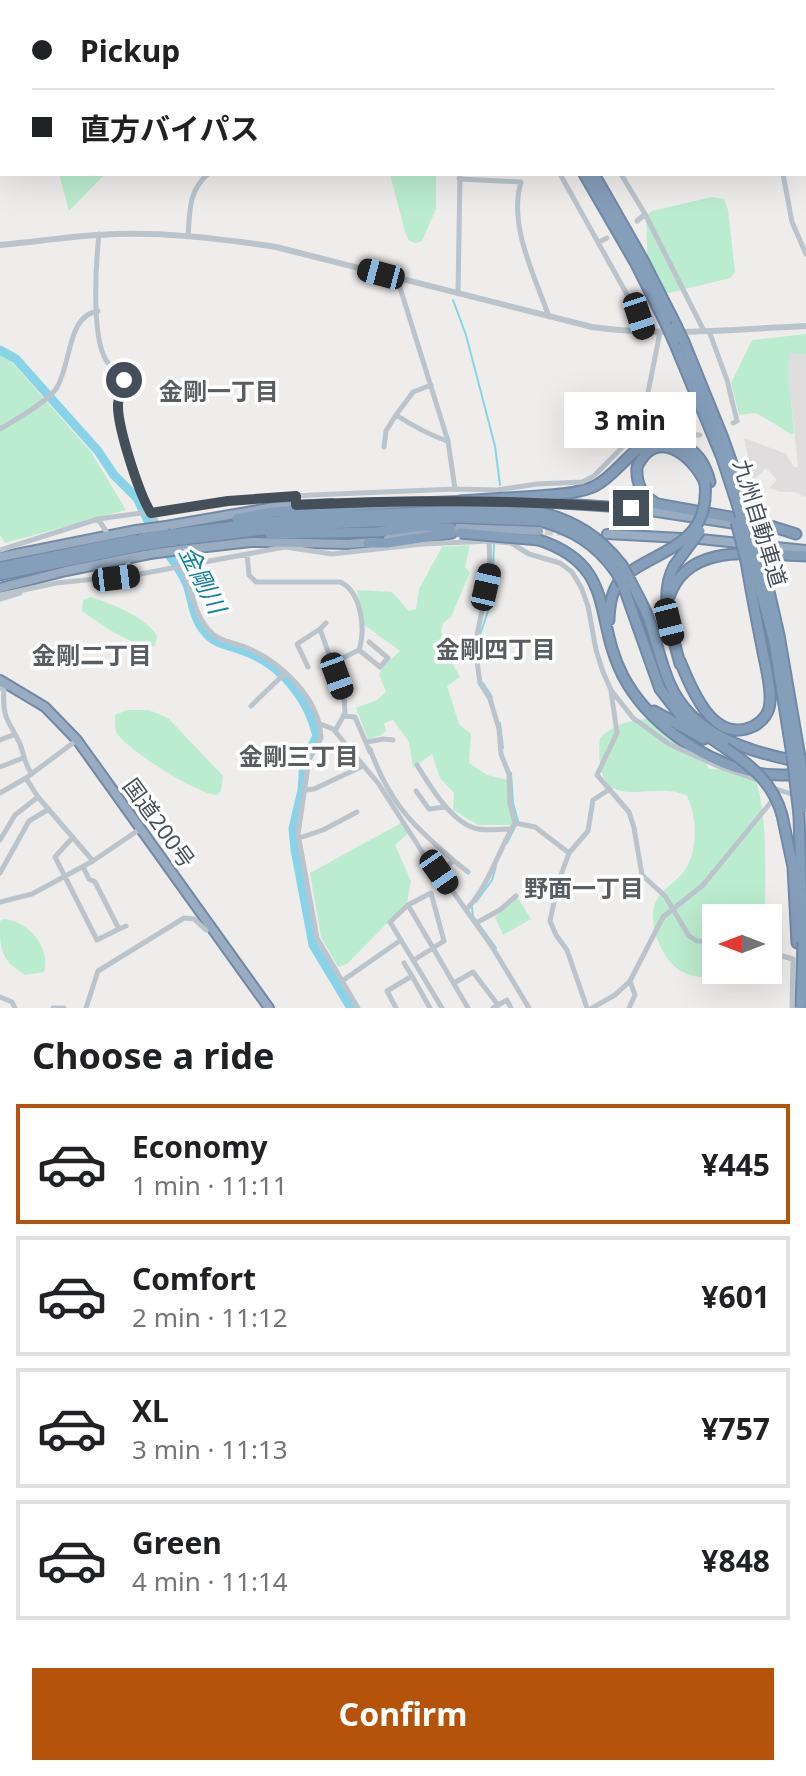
<!DOCTYPE html>
<html lang="en">
<head>
<meta charset="utf-8">
<style>
	body { margin:0; font-family:"Noto Sans","Noto Sans JP",sans-serif; background:#f6f6f6; color:#202124; height:100vh; display:flex; flex-direction:column; font-size:30px; white-space:nowrap }
	* { box-sizing:border-box; margin:0 }
	p { font-size:26px; color:#757577 }
	.icon { flex:none; width:44px; height:44px; fill:none; stroke:currentColor; stroke-width:2; stroke-linecap:round; stroke-linejoin:round }
	.map { position:relative; height:1008px; overflow:hidden }
	.sheet { display:flex; flex-direction:column; background:#fff; flex:1 }
	.sheet>* { flex:none }
	.banner { position:absolute; left:0px; top:0px; width:806px; height:176px; box-shadow:0 8px 32px #0002; display:grid; align-content:center; height:176px; padding:0 32px; background:#fff }
	.needle { width:52px; rotate:270deg }
	.buttons { position:absolute; left:702px; top:904px; display:grid; gap:16px }
	.buttons a { display:grid; place-items:center; width:80px; height:80px; border-radius:0px; background:#fff; box-shadow:0 8px 32px #0002; font-size:40px }
	.end { position:absolute; width:36px; height:36px; margin:-18px; border:10px solid #454f59; background:#fff; box-shadow:0 0 0 4px #fff }
	.from { border-radius:50% }
	.bubble { position:absolute; height:56px; border-radius:0px; background:#fff; box-shadow:0 8px 32px #0002; font-size:26px; font-weight:700; line-height:56px; text-align:center }
	.car { position:absolute; width:24px; height:48px; margin:-24px -12px; border-radius:10px; box-shadow:0 0 6px 2px #0007; background:linear-gradient(#222 24%,#8ab4d8 0 40%,#222 0 76%,#8ab4d8 0 86%,#222 0) }
	.banner b { display:flex; align-items:center; gap:28px; height:76px; font-size:30px }
	.banner b+b { border-top:2px solid #e0e0e0 }
	.banner i { width:20px; height:20px; background:#202124 }
	ul { padding:0; list-style:none }
	li { display:flex; align-items:center; gap:24px; height:120px; margin:0 16px 12px; padding:0 16px; border:4px solid #e0e0e0; border-radius:0px }
	li div { flex:1 }
	li b { display:block; font-size:30px }
	li em { font-style:normal; font-weight:700 }
	li.active { border-color:#b45309 }
	li>.icon { width:72px; height:72px; stroke-width:1.5 }
	h2 { padding:0 32px; font-size:36px; line-height:96px }
	.cta { display:flex; gap:16px; margin-top:auto; padding:16px 32px }
	.cta a { flex:1; height:92px; border-radius:0px; background:#b45309; color:#fff; font-size:32px; font-weight:700; line-height:92px; text-align:center }
	.map>svg:first-child { display:block }
	.education { fill:#e0ddde }
	.green { fill:#bbeccf }
	.lines { fill:none; stroke-linecap:round; stroke-linejoin:round }
	.stream { stroke:#89d3e8; stroke-width:2 }
	.river { stroke:#89d3e8; stroke-width:9 }
	.trunk-tunnel { stroke:#cdcdcf; stroke-width:8; stroke-dasharray:8 4; stroke-linecap:butt }
	.trunk-casing { stroke:#7189a6; stroke-width:12 }
	.motorway-casing { stroke:#7189a6; stroke-width:13 }
	.minor { stroke:#bbc4cb; stroke-width:5 }
	.tertiary { stroke:#bbc4cb; stroke-width:6 }
	.trunk { stroke:#99acc2; stroke-width:8 }
	.motorway { stroke:#859eba; stroke-width:9 }
	.trunk-bridge-casing { stroke:#7189a6; stroke-width:12; stroke-linecap:butt }
	.motorway-bridge-casing { stroke:#7189a6; stroke-width:13; stroke-linecap:butt }
	.trunk-bridge { stroke:#99acc2; stroke-width:8 }
	.motorway-bridge { stroke:#859eba; stroke-width:9 }
	.route { stroke:#454f59; stroke-width:10 }
	.labels { text-anchor:middle; stroke-width:7; stroke-linejoin:round; paint-order:stroke }
	.street-label { font-size:22px; fill:#454f59; stroke:#fff }
	.neighbourhood-label { font-size:24px; font-weight:bold; fill:#595d61; stroke:#fff }
	.water-label { font-size:24px; font-style:italic; fill:#1180a1; stroke:#fff }
</style>
</head>
<body>
<div class="map">
<svg width="806" height="1008" viewBox="0 0 806 1008">
	<rect width="100%" height="100%" fill="#efecec"/>
	<path class="education" d="M789,352L806,354V497L794,492H780L769,488L777,480L766,468L753,481L744,438L786,454L794,467H798L789,380Z"/>
	<path class="green" d="M59,174H105L69,211Z
		M390,174H436V209L422,241L416,243L409,241L405,232Z
		M712,197L724,199L728,210L735,272L730,278L669,293L654,291L648,275L646,216L652,211Z
		M806,334V354L789,353V380L794,433L791,434L756,413L739,415L731,383L752,340Z
		M0,355L10,360L91,452L126,510L5,543L0,535Z
		M470,545L465,567L470,572L451,617L443,623L441,631L447,654L460,677L447,686L459,724L471,734L469,763L487,775L508,780V804L513,822L511,825H478L453,810L454,793L440,778L432,754L413,768L409,742L393,720L384,723L386,730L382,735L368,739L356,708L377,700L386,692L379,674L384,666L400,651L363,624L357,590L392,592L409,611L416,609L419,589L442,547Z
		M91,597C112,604 146,617 157,636L155,646C135,649 99,623 82,611L83,600Z
		M127,710H149L168,718L223,776L221,791L217,795C197,794 127,750 117,733C114,727 115,721 115,715Z
		M687,718L698,739L708,768C720,772 741,765 751,774C769,791 765,891 765,918H716V970H736L734,976C718,977 700,980 685,973C664,965 647,926 655,904C659,892 671,885 679,877C699,858 698,819 687,796C652,777 592,823 600,738C622,715 657,719 687,718Z
		M403,822L410,832L395,845L411,881L407,903L347,964L338,967L321,937L310,873Z
		M518,898L531,919L503,935L495,917Z
		M4,919C29,921 51,948 44,972L25,975C0,959 0,950 0,921Z"/>
	<g class="lines">
		<path class="stream" d="M453,300L466,335L495,446L500,485
			M493,568L494,544
			M478,641L489,608L488,594
			M483,683L492,697
			M500,723L503,748
			M507,843L518,821L513,803L511,773
			M476,902L492,880L496,866
			M472,907L473,916L496,948"/>
		<path class="river" d="M0,350L16,359L98,451L114,475L137,498L154,533
			M162,545C170,557 180,569 186,582C193,599 192,618 206,633C216,645 230,645 244,651C282,665 308,698 317,736L304,762L302,790L293,828L295,850L313,945L351,1008"/>
		<path class="trunk-tunnel" d="M545,531L566,532"/>
		<g class="trunk-casing">
			<path id="trunk" d="M539,502L631,508L774,530
				M378,504L459,501
				M166,526L275,507L332,504
				M607,534L700,539L806,550
				M388,539L437,529
				M180,550L251,542L348,544L374,542
				M0,557L136,530
				M0,588L66,571L150,554
				M0,680L45,707L77,740L269,1008"/>
		</g>
		<g class="motorway-casing">
			<path id="motorway" d="M463,0L465,2
				M481,0L482,2
				M584,174L636,264L666,324
				M594,174L643,260L676,325
				M674,342L722,458L738,507
				M684,342L723,438L747,506
				M705,483C692,454 656,427 637,467C636,485 642,495 657,504L758,522L796,534
				M539,496C558,494 577,494 595,486C626,470 640,423 686,447C700,454 706,467 710,482
				M540,512C575,521 599,536 622,565
				M237,519L273,512L384,504
				M540,521C573,530 596,544 616,572
				M171,534L302,518L459,510
				M270,534L377,532L421,526L451,528
				M539,540C617,566 593,618 623,676C647,722 702,761 753,772C768,776 785,775 801,775
				M175,541L304,525L459,518
				M368,543H387L452,533
				M753,561L774,642L792,755
				M762,561L779,635L800,757
				M674,566C658,597 672,632 680,664
				M0,567L142,538
				M0,575L146,545
				M629,578C635,591 643,604 648,617C656,638 660,661 669,682C692,737 752,753 806,763
				M623,585L660,689L684,720L725,748
				M669,597C688,540 758,555 806,556
				M609,620C610,584 620,576 650,560
				M680,661C691,688 713,746 754,726C763,721 770,712 770,701C771,685 766,668 763,652C757,622 751,591 746,561
				M654,711L704,739
				M782,815L793,867L797,943
				M799,815L803,942"/>
		</g>
		<path class="minor" d="M499,0L500,2
			M624,0L625,2
			M693,2L699,0
			M560,174L639,316L644,332
			M621,174L645,214L704,331
			M783,174L792,222L806,254
			M459,179L521,182C508,226 535,276 549,317
			M637,221L645,214
			M99,234C96,262 91,336 106,360C110,367 118,371 124,377L118,409L142,499L160,527
			M188,236C190,212 188,191 208,174
			M599,242L607,238
			M397,278L448,441L455,489
			M458,294L460,174
			M709,331L727,380L737,421L733,423
			M431,385L413,392L396,415C413,426 427,434 447,441
			M0,429C15,420 46,403 56,389C72,365 66,316 98,311
			M635,435L641,438L661,434L700,435
			M384,447L386,431L396,415
			M98,519L106,531
			M174,549C190,576 190,606 207,628C218,642 230,641 245,647C280,661 320,698 321,738L309,760L298,834L317,938L358,1008
			M0,550L98,519L228,501L312,495L455,489L497,490L537,484L582,482L594,476L641,428L660,332
			M247,554L249,575L256,582H340C361,591 366,629 359,650L332,663L344,695L345,713L335,731
			M127,562L135,575
			M0,595L56,583L135,575L285,547L332,554L423,544L489,541L511,543L529,554L560,563L572,572L581,587L588,606L596,650L603,672L611,690L633,718L669,744L720,767L761,781
			M0,599L20,593
			M320,629L326,623
			M359,650L380,667L388,658L369,642
			M308,667L297,644L320,629L332,663
			M0,688L4,690C2,720 9,720 20,744C25,756 23,762 32,774
			M611,691L617,733L597,775L629,812L634,828L642,875L665,896L689,936L697,941L716,942
			M251,706L285,673
			M344,716L355,717L370,752
			M318,723L333,729L378,783L430,864L439,872L491,945L529,1008
			M0,740L13,735
			M77,740L26,778L38,797L93,861L140,829
			M367,742L383,739L393,740
			M370,749C390,804 411,823 453,860
			M417,765C430,786 452,824 478,829C488,831 500,829 510,829
			M0,767L23,758
			M773,788L797,796
			M306,790L314,789L363,766
			M416,791L429,809L445,807
			M0,793L26,778
			M515,823L535,827L569,853L558,883L550,921L556,935L567,950L587,1008
			M73,837L55,857L97,940L119,929L95,882L89,879L83,867
			M299,838L323,830L357,812
			M0,840L15,815L38,797
			M569,853L588,831L593,800L610,789
			M0,873L29,821L49,809
			M452,884L446,869L453,860L468,872
			M0,902L32,894L93,861
			M408,905L468,1008
			M466,910C490,884 497,853 515,823L510,804L509,774L501,754L499,729L490,699L480,683L475,646L490,569L489,540
			M476,923L500,910L516,896
			M119,929L126,926
			M768,952L793,959
			M414,960L444,941L431,893L408,905L390,922L442,1008
			M404,963L412,976
			M342,981L401,940
			M454,983L473,972L498,1005
			M0,997L12,1002L15,1008
			M53,1008H64
			M86,1008L98,971L184,918L194,919L206,930L212,927
			M396,1008L387,991L412,976L430,1008
			M493,1008L507,1000L511,1008
			M592,1008L615,995L630,981L663,917L703,885L776,796
			M629,1008L635,995L630,981
			M792,1008L793,959"/>
		<path class="tertiary" d="M774,2V0
			M0,245C33,242 65,237 98,235C158,231 217,238 276,247L592,327C663,337 735,329 806,326"/>
		<use href="#trunk" class="trunk"/>
		<use href="#motorway" class="motorway"/>
		<g class="trunk-bridge-casing">
			<path id="trunk-bridge" d="M508,502H539
				M459,528L539,531
				M136,530L166,526
				M150,554L180,550"/>
		</g>
		<g class="motorway-bridge-casing">
			<path id="motorway-bridge" d="M666,324L674,342
				M676,325L684,342
				M459,501L539,496
				M747,506L762,561
				M738,507L753,561
				M459,510L540,512
				M459,518L540,521
				M736,522L746,561
				M460,533L539,540
				M142,538L171,534
				M146,545L175,541
				M650,560C685,542 709,527 705,483
				M622,565L629,578
				M674,566L700,531
				M616,572L623,585
				M725,748C752,766 773,783 782,815
				M792,755L799,815
				M800,757L806,808
				M801,1008L803,942"/>
		</g>
		<use href="#trunk-bridge" class="trunk-bridge"/>
		<use href="#motorway-bridge" class="motorway-bridge"/>
	</g>
	<g class="lines">
		<path class="route" d="M124,380C122,388 119,396 118,404C117,426 139,494 151,513L228,501L296,496V505C408,499 520,500 631,508"/>
	</g>
	<g class="labels">
		<g class="street-label">
			<text transform="translate(760 523) rotate(73)" y="8">九州自動車道</text>
			<text transform="translate(159 823) rotate(54)" y="8">国道200号</text>
		</g>
		<g class="neighbourhood-label">
			<text x="219" y="400">金剛一丁目</text>
			<text x="496" y="658">金剛四丁目</text>
			<text x="92" y="664">金剛二丁目</text>
			<text x="299" y="765">金剛三丁目</text>
			<text x="584" y="897">野面一丁目</text>
		</g>
		<g class="water-label">
			<text transform="translate(202 580) rotate(63)" y="8">金剛川</text>
		</g>
	</g>
</svg>
<div class="buttons">
<a><svg class="needle" viewBox="-14 -14 28 28"><path d="M0-13l5 13h-10z" fill="#e53935"/><path d="M0 13l5-13h-10z" fill="#757577"/></svg></a>
</div>
<i class="end from" style="left:124px;top:380px"></i>
<i class="end" style="left:631px;top:508px"></i>
<div class="bubble" style="left:564px;top:392px;width:132px">3 min</div>
<i class="car" style="left:381px;top:274px;rotate:285deg"></i>
<i class="car" style="left:639px;top:316px;rotate:162deg"></i>
<i class="car" style="left:116px;top:578px;rotate:83deg"></i>
<i class="car" style="left:486px;top:587px;rotate:13deg"></i>
<i class="car" style="left:669px;top:622px;rotate:166deg"></i>
<i class="car" style="left:337px;top:676px;rotate:160deg"></i>
<i class="car" style="left:439px;top:872px;rotate:145deg"></i>
<div class="banner">
<b><i class="from"></i>Pickup</b>
<b><i></i>直方バイパス</b>
</div>
</div>
<section class="sheet">
<h2>Choose a ride</h2>
<ul>
<li class="active"><svg class="icon" aria-label="car" viewBox="0 0 24 24"><path d="M5 17H2v-5l4-1 3-4h7l3 4 3 1v5h-3M9 17h6M6 11h13"/><circle cx="7" cy="17" r="2"/><circle cx="17" cy="17" r="2"/></svg><div><b>Economy</b><p>1 min · 11:11</p></div><em>¥445</em></li>
<li><svg class="icon" aria-label="car" viewBox="0 0 24 24"><path d="M5 17H2v-5l4-1 3-4h7l3 4 3 1v5h-3M9 17h6M6 11h13"/><circle cx="7" cy="17" r="2"/><circle cx="17" cy="17" r="2"/></svg><div><b>Comfort</b><p>2 min · 11:12</p></div><em>¥601</em></li>
<li><svg class="icon" aria-label="car" viewBox="0 0 24 24"><path d="M5 17H2v-5l4-1 3-4h7l3 4 3 1v5h-3M9 17h6M6 11h13"/><circle cx="7" cy="17" r="2"/><circle cx="17" cy="17" r="2"/></svg><div><b>XL</b><p>3 min · 11:13</p></div><em>¥757</em></li>
<li><svg class="icon" aria-label="car" viewBox="0 0 24 24"><path d="M5 17H2v-5l4-1 3-4h7l3 4 3 1v5h-3M9 17h6M6 11h13"/><circle cx="7" cy="17" r="2"/><circle cx="17" cy="17" r="2"/></svg><div><b>Green</b><p>4 min · 11:14</p></div><em>¥848</em></li>
</ul>
<div class="cta"><a>Confirm</a></div>
</section>
</body>
</html>
